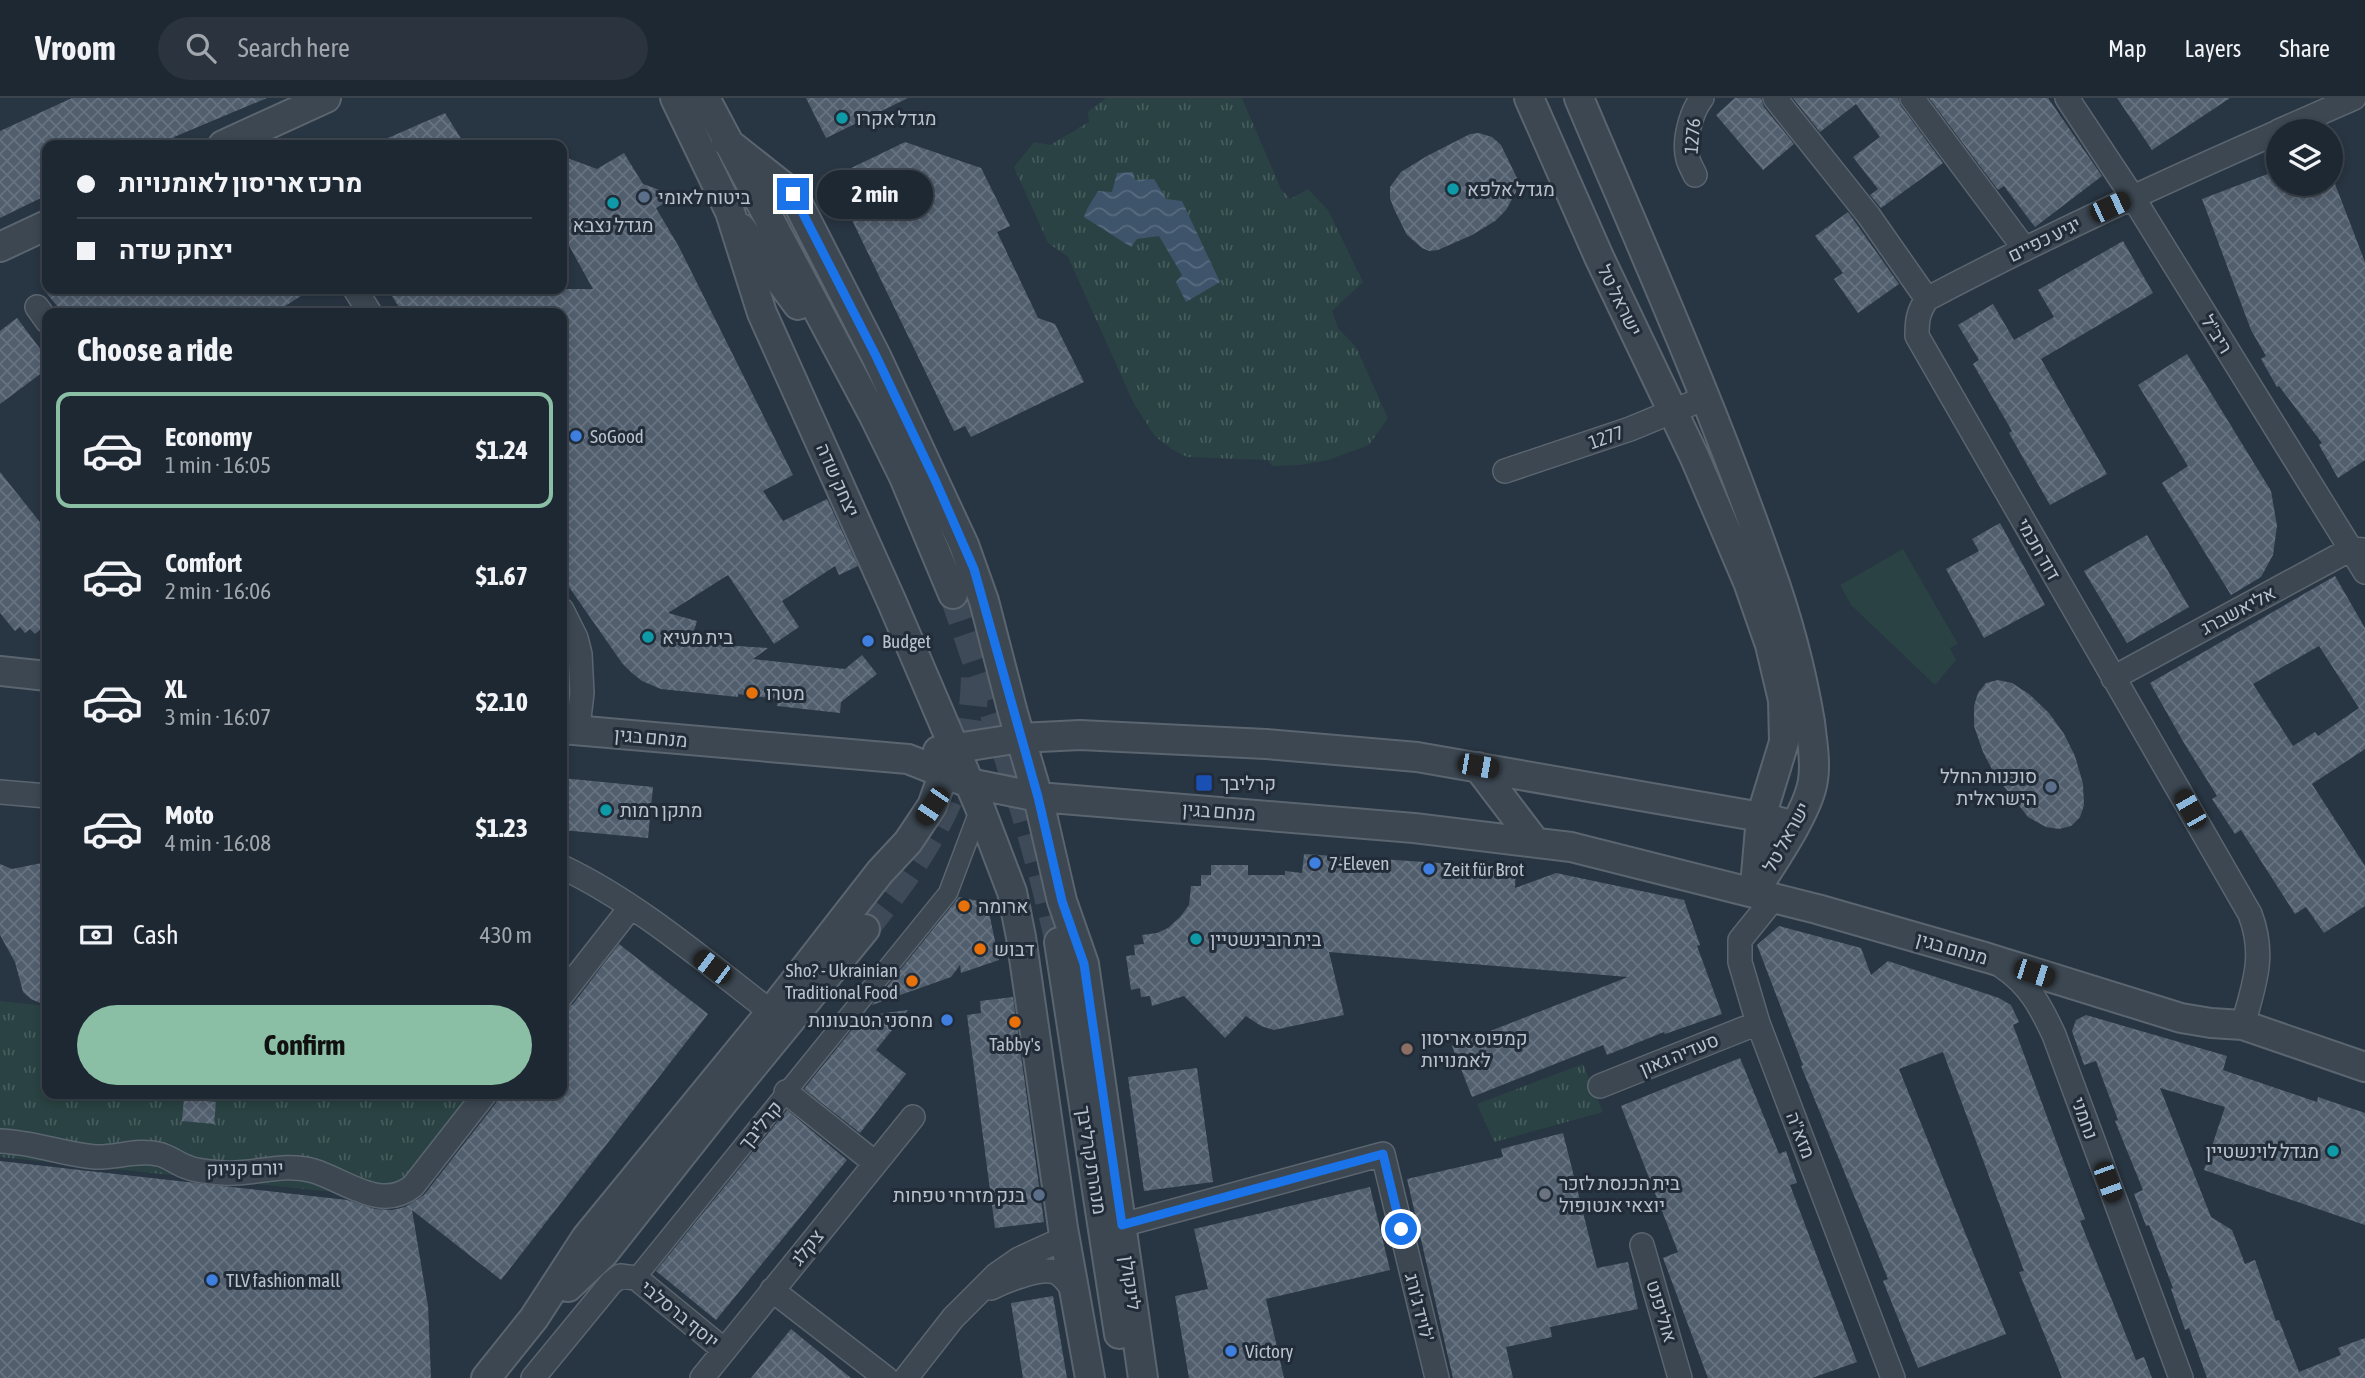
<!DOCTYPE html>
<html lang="en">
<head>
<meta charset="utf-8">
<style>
	body { margin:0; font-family:"Asap Condensed",Heebo,sans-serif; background:#2b343e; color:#f1f3f6; height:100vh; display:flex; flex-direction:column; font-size:26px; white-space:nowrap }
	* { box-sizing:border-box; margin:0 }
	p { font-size:23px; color:#a1a6ac }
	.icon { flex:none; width:38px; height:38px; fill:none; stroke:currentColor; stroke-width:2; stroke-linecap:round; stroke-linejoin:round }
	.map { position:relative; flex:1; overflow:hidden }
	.panel { position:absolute; left:42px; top:210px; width:525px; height:791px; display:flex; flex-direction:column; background:#1e2832; border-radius:14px; box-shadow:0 4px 10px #0003,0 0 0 2px #3c444d }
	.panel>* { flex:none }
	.banner { position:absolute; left:42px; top:42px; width:525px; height:154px; border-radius:14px; box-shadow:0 4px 10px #0003,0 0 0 2px #3c444d; display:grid; align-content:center; height:154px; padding:0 35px; background:#1e2832 }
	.fabs { position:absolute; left:2266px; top:21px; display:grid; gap:14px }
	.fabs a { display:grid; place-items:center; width:77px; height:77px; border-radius:50%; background:#1e2832; box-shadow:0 4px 10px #0003,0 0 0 2px #3c444d; font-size:35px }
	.end { position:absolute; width:32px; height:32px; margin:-16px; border:9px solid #1a73e8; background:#fff; box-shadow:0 0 0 4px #fff }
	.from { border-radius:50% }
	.bubble { position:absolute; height:49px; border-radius:24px; background:#1e2832; box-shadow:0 4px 10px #0003,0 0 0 2px #3c444d; font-size:23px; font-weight:700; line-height:49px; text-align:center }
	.car { position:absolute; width:21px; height:42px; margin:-21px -10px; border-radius:9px; box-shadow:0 0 5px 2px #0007; background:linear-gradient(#222 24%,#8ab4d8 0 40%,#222 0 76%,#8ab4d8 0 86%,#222 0) }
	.banner b { display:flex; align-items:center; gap:24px; height:66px; font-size:26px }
	.banner b+b { border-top:2px solid #3c444d }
	.banner i { width:18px; height:18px; background:#f1f3f6 }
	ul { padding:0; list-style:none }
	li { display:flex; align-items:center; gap:21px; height:116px; margin:0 14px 10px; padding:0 21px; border:4px solid transparent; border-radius:14px }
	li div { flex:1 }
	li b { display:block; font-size:26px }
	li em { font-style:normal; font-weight:700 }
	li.active { border-color:#8abfa5 }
	li>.icon { width:63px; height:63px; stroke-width:1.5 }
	h2 { padding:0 35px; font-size:32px; line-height:84px }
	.pay { display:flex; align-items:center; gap:18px; height:77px; padding:0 35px; font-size:26px }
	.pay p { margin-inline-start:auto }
	.action { display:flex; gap:14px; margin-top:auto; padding:14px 35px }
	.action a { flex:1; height:80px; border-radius:42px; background:#8abfa5; color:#111; font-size:28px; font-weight:700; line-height:80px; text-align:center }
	header { display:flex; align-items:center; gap:42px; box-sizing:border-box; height:98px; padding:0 35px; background:#1e2832; border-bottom:2px solid #3c444d }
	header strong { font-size:33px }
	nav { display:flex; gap:38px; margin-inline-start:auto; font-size:24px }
	.search { width:490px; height:63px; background:#2b343e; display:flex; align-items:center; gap:18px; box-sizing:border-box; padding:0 24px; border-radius:38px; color:#a1a6ac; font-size:26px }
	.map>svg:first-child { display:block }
	.park { fill:url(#park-tufts) }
	.garden { fill:#2a4243 }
	.water { fill:url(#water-waves) }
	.building { fill:url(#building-cross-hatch); fill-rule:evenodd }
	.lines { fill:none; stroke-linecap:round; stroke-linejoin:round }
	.tertiary-tunnel { stroke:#3e4a57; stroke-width:28; stroke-dasharray:28 14; stroke-linecap:butt }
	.pedestrian-casing { stroke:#5a656f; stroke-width:21 }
	.minor-casing { stroke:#5a656f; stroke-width:26 }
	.tertiary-casing { stroke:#5a656f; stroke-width:32 }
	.pedestrian { stroke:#3c4752; stroke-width:18 }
	.minor { stroke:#3c4752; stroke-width:23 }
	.tertiary { stroke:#3c4752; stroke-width:28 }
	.route { stroke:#1a73e8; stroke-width:9 }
	.culture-dot { fill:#0f9aa8; stroke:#212c38; stroke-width:2.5 }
	.service-dot { fill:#5c6f8a; stroke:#212c38; stroke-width:2.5 }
	.shop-dot { fill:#3f7fe0; stroke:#212c38; stroke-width:2.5 }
	.food-dot { fill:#e8710a; stroke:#212c38; stroke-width:2.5 }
	.transit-dot { fill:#1a4fb4; stroke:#212c38; stroke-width:2.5 }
	.education-dot { fill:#8d6e63; stroke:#212c38; stroke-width:2.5 }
	.worship-dot { fill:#6b7280; stroke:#212c38; stroke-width:2.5 }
	.labels { text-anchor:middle; stroke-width:6; stroke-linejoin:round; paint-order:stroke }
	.poi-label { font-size:19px; fill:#b9c2cc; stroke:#212c38; text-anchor:start }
	.street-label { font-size:19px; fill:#b9c2cc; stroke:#212c38 }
</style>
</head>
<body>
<header>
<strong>Vroom</strong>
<div class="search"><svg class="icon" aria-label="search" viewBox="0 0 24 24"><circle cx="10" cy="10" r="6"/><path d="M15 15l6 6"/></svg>Search here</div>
<nav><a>Map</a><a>Layers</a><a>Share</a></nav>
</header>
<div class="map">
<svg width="2365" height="1280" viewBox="0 0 2365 1280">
	<defs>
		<pattern id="park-tufts" width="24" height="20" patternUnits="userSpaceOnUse" patternTransform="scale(1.75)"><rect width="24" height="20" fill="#2a4243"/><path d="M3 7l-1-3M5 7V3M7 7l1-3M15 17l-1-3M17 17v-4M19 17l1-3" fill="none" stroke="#475c5d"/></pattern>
		<pattern id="water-waves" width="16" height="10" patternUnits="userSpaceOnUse" patternTransform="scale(1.75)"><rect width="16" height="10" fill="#3e546b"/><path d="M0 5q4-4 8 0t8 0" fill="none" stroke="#586b7f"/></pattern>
		<pattern id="building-cross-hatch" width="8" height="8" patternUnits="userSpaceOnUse" patternTransform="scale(1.75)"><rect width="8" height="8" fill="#515e6d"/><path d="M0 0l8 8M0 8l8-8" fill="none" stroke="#687381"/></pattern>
	</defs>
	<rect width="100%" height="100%" fill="#283542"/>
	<path class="park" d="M1106,0H1242L1281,91L1290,101L1308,91L1328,112L1363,184L1332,213L1338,230L1356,249L1388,320L1369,347L1328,362L1300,367L1272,368L1268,362L1187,359L1173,352L1155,338L1134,306L1068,159L1048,145L1014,69L1034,44L1050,47L1089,24L1088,14Z
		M0,903L47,908V996H491L408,1102L0,1059Z
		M1583,966L1603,1014L1494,1044L1477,1006Z"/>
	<path class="garden" d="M1903,451L1958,546L1950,550L1956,562L1935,587L1851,507L1840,487Z"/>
	<path class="water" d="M1133,74L1135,82L1154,81L1166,101L1182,103L1220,184L1186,204L1176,184L1182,177L1159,138L1137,141L1131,149L1084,119L1087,111L1098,93L1112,94L1117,75Z"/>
	<path class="building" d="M72,0H267L174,39L178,47H47V97L0,120V33Z
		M806,0H908L826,40Z
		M1735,0H1761L1764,9L1794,46L1763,72L1716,17Z
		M1793,0H1898L1901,8L1943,65L1881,110L1870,97L1878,91L1853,59L1880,39L1856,6L1820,34Z
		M1929,0H2048L2102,78L2035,129L2004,88L1998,92Z
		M2117,0H2230L2152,52Z
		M445,15L465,47H372Z
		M1479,35L1492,39L1501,47L1517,80L1516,94L1506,112L1495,123L1472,137L1438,152L1429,153L1422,150L1407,137L1394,111L1390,100V89L1401,74L1427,58L1470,36Z
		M905,44L981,70L1010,128L997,134L1038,220L1055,226L1084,284L971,339L965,328L954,333L837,91L848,86L843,74Z
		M624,55L643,86L676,98L656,110L679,149L793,377L763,393L783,423L827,401L858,468L839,477L835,468L782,503L799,529L774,546L728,477L668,515L697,523L690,545L768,550L753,561L845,571L862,557L877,576L841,604L840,615L777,608L778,601L738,596V599L661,591L642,583L632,575L622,565L562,479V215H403L387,191H593L562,135V58L597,71Z
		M2278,72V86H2335L2365,164V362L2338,380L2319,347L2322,345L2279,288L2277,289L2261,261L2266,258L2251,232L2202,101Z
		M1848,114L1899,186L1858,215L1834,181L1843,175L1815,138Z
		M2123,143L2153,195L2041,261L2107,376L2050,407L2009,335L2012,333L1973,266L1979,262L1958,227L1993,206L2014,242L2054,219L2038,192Z
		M43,191H312L274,215H63Z
		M17,220L47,260V271L0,306V233Z
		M2187,256L2271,393L2277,428L2273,457L2261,479L2231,497L2162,385L2188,368L2138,287Z
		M0,374L47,433V526L35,536L30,531L25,535L20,529L15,533L0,515Z
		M2000,425L2045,507L1984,540L1946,471L1979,453L1972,441Z
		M2147,437L2189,509L2127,545L2084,473Z
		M2335,478L2365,530V651L2312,686L2365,768V808L2324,835L2306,809L2295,816L2241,732L2235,736L2212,701L2217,698L2184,645L2150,585ZM2319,548L2359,610L2318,638L2315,634L2293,648L2253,586Z
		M1998,582L2012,585L2029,596L2049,615L2064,636L2075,658L2083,686L2084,707L2080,719L2071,728L2059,731L2046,729L2028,719L1995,677L1983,654L1974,628V608L1978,595L1986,585Z
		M562,680L653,689L648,740L562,732Z
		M1304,756L1516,770L1515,790L1556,775L1684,802L1700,847L1697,848L1722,916L1665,936L1664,934L1607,957L1603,947L1472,999L1452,948L1628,879L1329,854L1344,917L1274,932L1261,928L1246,918L1225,940L1184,898L1152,908L1150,898L1141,899L1140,890L1131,892L1126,858L1135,857L1134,847L1144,846L1142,837L1157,835L1168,830L1181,818L1189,807L1191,788H1201V777H1211V767H1248V777H1285V773L1302,775Z
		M47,764V908L31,901L23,894L15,864L0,837V766L12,771Z
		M959,799L987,805L999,862L961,875L960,867L951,879L872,907Z
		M1779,828L1861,850L1871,877L1888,863L1999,900L2011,907L2019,924L2013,927L2085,1121L2080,1123L2136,1262L2144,1259L2152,1280H2062L2019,1174L2024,1173L1943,954L1899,971L2006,1236L1918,1270L1883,1183L1888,1181L1801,968L1803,967L1757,847Z
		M619,846L708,916L501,1182L412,1112L428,1208L431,1280H0V1063L347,1102L375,1111L392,1112L405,1109L424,1097L496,1005L499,996H562V913L573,906Z
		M1013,899L1044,1124L995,1130L967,917L981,915L980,903Z
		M908,912L876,952L906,976L860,1035L804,991L863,918Z
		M2086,917L2227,958L2223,972L2317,1004L2318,999L2365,1015V1127L2204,1072L2225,1009L2160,990L2211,1119L2232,1132L2245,1166L2255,1162L2276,1223L2279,1222L2299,1274L2341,1257L2338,1250L2365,1240V1280H2207L2189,1230L2185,1232L2171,1191L2173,1190L2149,1127L2146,1128L2134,1096L2143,1092L2115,1023L2118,1022L2096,963L2084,967L2072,933L2076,922Z
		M1740,960L1779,1056L1786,1053L1797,1085L1790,1087L1857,1264L1812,1280H1708L1663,1160L1678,1154L1621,1008Z
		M1197,970L1213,1084L1144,1093L1128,979Z
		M184,1001L216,1004L214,1026L182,1023Z
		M787,1012L847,1062L716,1222L656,1173Z
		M1563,1035L1597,1170L1628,1164L1638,1211L1550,1229L1552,1239L1506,1249L1513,1280H1453L1407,1081L1503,1059L1501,1051Z
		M1370,1089L1390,1172L1266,1201L1284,1280H1189L1175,1198L1208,1191L1194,1131Z
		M1053,1198L1067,1280H1023L1011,1205Z
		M791,1231L851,1280H751Z"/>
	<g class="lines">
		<path class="tertiary-tunnel" d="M953,496C993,611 1032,725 1059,844
			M865,831C929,751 973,682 975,577"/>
		<g class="pedestrian-casing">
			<path id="pedestrian" d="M636,1180L948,795L980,710"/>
		</g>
		<g class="minor-casing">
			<path id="minor" d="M1775,0L1869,118L1927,201
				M1912,0L2024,150
				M2067,0L2132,98L2365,474
				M2279,33L2354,0
				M1695,77C1693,72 1689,66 1688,61C1683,43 1691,14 1702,0
				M355,191L370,215
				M37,209L47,223
				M1505,373L1630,331L1705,300
				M562,512L576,540L580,556L582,595L579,620L566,631
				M2113,580L2351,451L2364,452
				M0,694L47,698
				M562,769C636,804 706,864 771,914
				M1774,800L1740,842V864L1758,925L1893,1280
				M2003,869C2029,886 2041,909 2054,937L2181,1280
				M562,897L631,809
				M2243,927C2254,886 2266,858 2250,816L1917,238C1917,222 1918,214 1927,201C2042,140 2159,86 2278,34
				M1600,988L1758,925
				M786,994L875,1065
				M0,1043C33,1044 62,1056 95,1059C116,1060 137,1051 158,1056C169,1058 177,1066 187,1069C198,1074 213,1074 224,1075C255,1077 283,1064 314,1073C346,1083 382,1114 413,1088L485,996
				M1122,1127L1383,1056L1437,1280
				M1642,1147L1680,1280
				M991,1190C1005,1183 1040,1169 1055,1174C1063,1177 1069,1186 1074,1193
				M772,1192L886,1280
				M533,1280L611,1185L620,1178L636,1180L724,1252
				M702,1280L913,1019
				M906,1280L953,1220L996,1177L1019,1161L1056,1144L1061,1139L1063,1130"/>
		</g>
		<g class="tertiary-casing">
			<path id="tertiary" d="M675,0L730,114L762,215L891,502L980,710L1012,794L1021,839L1063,1130L1090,1280
				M705,0L874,318L904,379L953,496
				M1529,0L1599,159L1695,360L1748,484L1770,547L1783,602L1784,644L1761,719L1755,788
				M1579,0C1644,154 1713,308 1768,466C1787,518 1801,570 1810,624C1812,643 1816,664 1813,682C1809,713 1771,767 1754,794
				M726,43L793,96L876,258L964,447L984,503L1013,615L1038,699L1062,803L1084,866L1143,1280
				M223,47L326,0
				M741,130L798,207
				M0,149L47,127
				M0,573L47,578
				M562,631L908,661L969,685L1038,699L1414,730L1571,749L1817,811L1988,860L2181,920L2211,925L2243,927L2365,969
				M938,653L1020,640L1080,637L1266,646L1417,659L1761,719L1795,728
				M1478,669L1535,744
				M1059,844L1119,1236
				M568,1189L603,1156L725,1002L865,831
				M486,1280L534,1220L586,1140L771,914L880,774L908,744L932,708L950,658"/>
		</g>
		<use href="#pedestrian" class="pedestrian"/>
		<use href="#minor" class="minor"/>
		<use href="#tertiary" class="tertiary"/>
	</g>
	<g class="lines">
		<path class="route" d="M793,96L876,258L936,384L974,471L1038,699L1062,803L1084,866L1122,1127L1383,1056L1401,1131"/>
	</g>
	<g class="culture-dot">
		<circle cx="842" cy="20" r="7"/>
		<circle cx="1453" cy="91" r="7"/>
		<circle cx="613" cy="105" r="7"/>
		<circle cx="648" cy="539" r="7"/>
		<circle cx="606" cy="712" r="7"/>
		<circle cx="1196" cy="841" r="7"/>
		<circle cx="2333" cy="1053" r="7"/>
	</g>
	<g class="service-dot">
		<circle cx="644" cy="99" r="7"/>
		<circle cx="2051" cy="689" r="7"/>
		<circle cx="1039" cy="1097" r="7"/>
	</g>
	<g class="shop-dot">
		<circle cx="576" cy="338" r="7"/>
		<circle cx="868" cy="543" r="7"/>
		<circle cx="1315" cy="765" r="7"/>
		<circle cx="1429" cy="771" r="7"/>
		<circle cx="947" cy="922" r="7"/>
		<circle cx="212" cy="1182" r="7"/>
		<circle cx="1231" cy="1253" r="7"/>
	</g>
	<g class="food-dot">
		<circle cx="752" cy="595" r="7"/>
		<circle cx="964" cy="808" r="7"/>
		<circle cx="980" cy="851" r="7"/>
		<circle cx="912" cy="883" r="7"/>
		<circle cx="1015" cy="924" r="7"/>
	</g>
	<rect class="transit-dot" x="1195" y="676" width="18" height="18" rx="3.5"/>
	<circle class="education-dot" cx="1407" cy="951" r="7"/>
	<circle class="worship-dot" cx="1545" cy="1096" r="7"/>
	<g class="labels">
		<g class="poi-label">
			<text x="856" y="27">מגדל אקרו</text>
			<text x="1467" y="98">מגדל אלפא</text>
			<text x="658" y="106">ביטוח לאומי</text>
			<text x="613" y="134" text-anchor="middle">מגדל נצבא</text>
			<text x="590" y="345">SoGood</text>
			<text x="662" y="546">בית מעיא</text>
			<text x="882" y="550">Budget</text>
			<text x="766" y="602">מטרו</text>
			<text x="2037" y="685" text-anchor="end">סוכנות החלל<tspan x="2037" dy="22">הישראלית</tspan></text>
			<text x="1220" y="692">קרליבך</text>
			<text x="620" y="719">מתקן רמות</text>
			<text x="1329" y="772">7-Eleven</text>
			<text x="1443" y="778">Zeit für Brot</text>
			<text x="978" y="815">ארומה</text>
			<text x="1210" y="848">בית רובינשטיין</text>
			<text x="994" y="858">דבוש</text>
			<text x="898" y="879" text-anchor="end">Sho? - Ukrainian<tspan x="898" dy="22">Traditional Food</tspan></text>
			<text x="933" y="929" text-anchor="end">מחסני הטבעונות</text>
			<text x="1421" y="947">קמפוס אריסון<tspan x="1421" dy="22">לאמנויות</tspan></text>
			<text x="1015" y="953" text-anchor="middle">Tabby's</text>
			<text x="2319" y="1060" text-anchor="end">מגדל לוינשטיין</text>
			<text x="1559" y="1092">בית הכנסת לזכר<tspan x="1559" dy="22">יוצאי אנטופול</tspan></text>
			<text x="1025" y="1104" text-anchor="end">בנק מזרחי טפחות</text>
			<text x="226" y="1189">TLV fashion mall</text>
			<text x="1245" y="1260">Victory</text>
		</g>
		<g class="street-label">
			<text transform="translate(1692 38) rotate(-85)" y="7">1276</text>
			<text transform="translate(2044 141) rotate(-26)" y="7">יגיע כפיים</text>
			<text transform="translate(1620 202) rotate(64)" y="7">ישראל טל</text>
			<text transform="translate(2217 236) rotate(58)" y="7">ריב"ל</text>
			<text transform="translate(1606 339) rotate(-19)" y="7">1277</text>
			<text transform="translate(838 382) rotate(66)" y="7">יצחק שדה</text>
			<text transform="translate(2039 451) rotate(60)" y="7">דוד חכמי</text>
			<text transform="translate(2238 512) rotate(-28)" y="7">אליאשברג</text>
			<text transform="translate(651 639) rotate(5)" y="7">מנחם בגין</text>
			<text transform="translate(1219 713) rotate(4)" y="7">מנחם בגין</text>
			<text transform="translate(1786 739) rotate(-61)" y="7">ישראל טל</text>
			<text transform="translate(1952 850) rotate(16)" y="7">מנחם בגין</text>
			<text transform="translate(1679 956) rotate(-22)" y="7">סעדיה גאון</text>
			<text transform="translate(2085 1020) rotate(70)" y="7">נחמני</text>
			<text transform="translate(760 1027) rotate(-51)" y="7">קרליבך</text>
			<text transform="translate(1801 1037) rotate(69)" y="7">מזא''ה</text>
			<text transform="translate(1092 1062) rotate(81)" y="7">מנהרת קרליבך</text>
			<text transform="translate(245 1070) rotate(-1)" y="7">יורם קניוק</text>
			<text transform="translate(807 1149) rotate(-51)" y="7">צקלג</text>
			<text transform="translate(1131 1185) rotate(82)" y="7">לינקולן</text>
			<text transform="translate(1420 1209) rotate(76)" y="7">לויד ג'ורג'</text>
			<text transform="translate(1662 1213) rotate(73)" y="7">אוליפנט</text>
			<text transform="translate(680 1216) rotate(39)" y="7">יוסף ברסלבי</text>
		</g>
	</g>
</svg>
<div class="fabs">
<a><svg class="icon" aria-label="layers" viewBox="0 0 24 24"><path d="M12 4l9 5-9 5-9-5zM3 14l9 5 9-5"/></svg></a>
</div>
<i class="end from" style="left:1401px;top:1131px"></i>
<i class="end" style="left:793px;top:96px"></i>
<div class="bubble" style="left:817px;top:72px;width:116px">2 min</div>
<i class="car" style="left:2110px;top:109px;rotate:65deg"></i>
<i class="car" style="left:1478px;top:668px;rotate:100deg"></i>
<i class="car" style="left:932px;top:708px;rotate:214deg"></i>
<i class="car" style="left:2190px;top:711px;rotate:330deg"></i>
<i class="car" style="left:712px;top:869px;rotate:307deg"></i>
<i class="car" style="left:2034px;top:875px;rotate:108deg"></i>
<i class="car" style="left:2108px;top:1084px;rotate:160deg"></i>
<div class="banner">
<b><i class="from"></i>מרכז אריסון לאומנויות</b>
<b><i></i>יצחק שדה</b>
</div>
<section class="panel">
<h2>Choose a ride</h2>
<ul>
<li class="active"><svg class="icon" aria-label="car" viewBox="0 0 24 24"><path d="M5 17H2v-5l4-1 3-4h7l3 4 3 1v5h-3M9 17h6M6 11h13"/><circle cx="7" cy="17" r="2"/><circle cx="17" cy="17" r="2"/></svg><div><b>Economy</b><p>1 min · 16:05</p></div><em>$1.24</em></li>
<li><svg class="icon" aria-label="car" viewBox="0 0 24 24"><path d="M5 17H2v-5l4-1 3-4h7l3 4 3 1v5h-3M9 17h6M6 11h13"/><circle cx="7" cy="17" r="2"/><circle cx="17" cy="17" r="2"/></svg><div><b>Comfort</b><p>2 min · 16:06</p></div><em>$1.67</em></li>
<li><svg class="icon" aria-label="car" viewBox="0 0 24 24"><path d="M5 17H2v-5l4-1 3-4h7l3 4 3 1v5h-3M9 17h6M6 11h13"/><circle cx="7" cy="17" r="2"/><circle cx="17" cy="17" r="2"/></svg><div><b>XL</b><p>3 min · 16:07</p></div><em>$2.10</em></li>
<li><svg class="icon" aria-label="car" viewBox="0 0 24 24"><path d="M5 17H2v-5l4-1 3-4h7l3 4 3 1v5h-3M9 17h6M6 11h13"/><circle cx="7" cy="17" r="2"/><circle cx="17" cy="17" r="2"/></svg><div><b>Moto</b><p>4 min · 16:08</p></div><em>$1.23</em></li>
</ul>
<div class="pay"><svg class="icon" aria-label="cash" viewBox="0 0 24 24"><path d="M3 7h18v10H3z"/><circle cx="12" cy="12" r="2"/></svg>Cash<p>430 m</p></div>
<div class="action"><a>Confirm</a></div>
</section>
</div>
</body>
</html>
